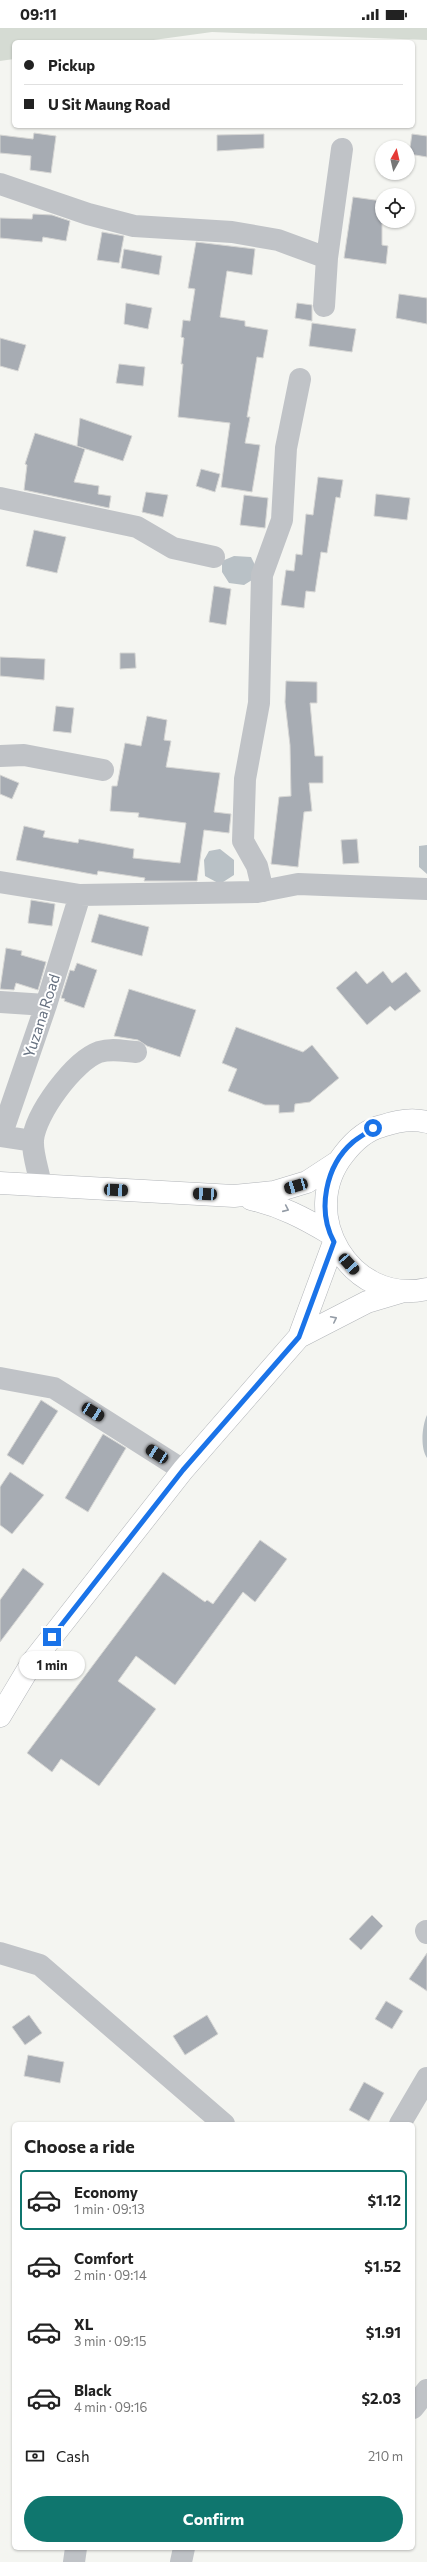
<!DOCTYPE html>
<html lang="en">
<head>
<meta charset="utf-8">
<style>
	body { margin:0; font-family:Commissioner,sans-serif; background:#f2f2f2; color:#222; height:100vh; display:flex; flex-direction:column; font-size:15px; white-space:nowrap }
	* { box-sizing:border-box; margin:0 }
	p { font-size:13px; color:#767676 }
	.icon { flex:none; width:22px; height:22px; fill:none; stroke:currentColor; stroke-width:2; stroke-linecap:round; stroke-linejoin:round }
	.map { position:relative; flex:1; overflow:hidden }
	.panel { position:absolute; left:12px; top:2094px; width:403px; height:428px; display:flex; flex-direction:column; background:#fff; border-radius:6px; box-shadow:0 1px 3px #0004 }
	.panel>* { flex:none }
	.banner { position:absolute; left:12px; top:12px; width:403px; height:88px; border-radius:6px; box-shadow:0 1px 3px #0004; display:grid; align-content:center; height:88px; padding:0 12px; background:#fff }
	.needle { width:26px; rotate:8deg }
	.tools { position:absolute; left:375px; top:112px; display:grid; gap:8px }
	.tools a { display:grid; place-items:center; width:40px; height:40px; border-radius:50%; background:#fff; box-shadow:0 1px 3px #0004; font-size:20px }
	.end { position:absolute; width:18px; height:18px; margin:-9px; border:5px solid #1a73e8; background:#fff; box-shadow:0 0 0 2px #fff }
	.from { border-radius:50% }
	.bubble { position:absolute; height:28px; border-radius:14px; background:#fff; box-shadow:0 1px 3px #0004; font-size:13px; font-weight:700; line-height:28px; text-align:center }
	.car { position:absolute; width:12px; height:24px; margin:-12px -6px; border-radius:5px; box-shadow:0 0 3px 1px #0007; background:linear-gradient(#222 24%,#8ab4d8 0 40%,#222 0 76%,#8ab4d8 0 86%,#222 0) }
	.banner b { display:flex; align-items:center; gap:14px; height:38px; font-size:15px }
	.banner b+b { border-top:1px solid #e0e0e0 }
	.banner i { width:10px; height:10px; background:#222 }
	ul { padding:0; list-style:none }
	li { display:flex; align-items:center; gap:12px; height:60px; margin:0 8px 6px; padding:0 4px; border:2px solid transparent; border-radius:6px }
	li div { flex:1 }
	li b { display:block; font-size:15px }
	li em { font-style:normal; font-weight:700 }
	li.current { border-color:#0f766e }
	li>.icon { width:36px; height:36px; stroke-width:1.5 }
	h2 { padding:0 12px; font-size:18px; line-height:48px }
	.pay { display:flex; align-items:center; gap:10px; height:44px; padding:0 12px; font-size:15px }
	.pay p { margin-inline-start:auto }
	.action { display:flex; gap:8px; margin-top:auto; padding:8px 12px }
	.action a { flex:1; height:46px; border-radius:24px; background:#0f766e; color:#fff; font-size:16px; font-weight:700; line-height:46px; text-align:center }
	.status { display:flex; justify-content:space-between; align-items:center; height:28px; padding:0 20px; background:#fff; direction:ltr }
	.status svg { height:11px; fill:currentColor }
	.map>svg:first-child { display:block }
	.green { fill:#d5dbd3 }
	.water { fill:#b9c1c6 }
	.building { fill:#a7acb3; stroke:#d6d6d4 }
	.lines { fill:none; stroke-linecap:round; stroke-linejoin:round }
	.major-casing { stroke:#b2b5b9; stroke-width:23 }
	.minor { stroke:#c0c3c7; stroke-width:22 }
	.major { stroke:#fff; stroke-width:22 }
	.oneway { stroke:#949ca6 }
	.route { stroke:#1a73e8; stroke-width:5 }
	.labels { text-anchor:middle; stroke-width:4; stroke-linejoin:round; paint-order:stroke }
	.street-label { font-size:15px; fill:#667180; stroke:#fff }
</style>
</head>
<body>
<div class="status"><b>09:11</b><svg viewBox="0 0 49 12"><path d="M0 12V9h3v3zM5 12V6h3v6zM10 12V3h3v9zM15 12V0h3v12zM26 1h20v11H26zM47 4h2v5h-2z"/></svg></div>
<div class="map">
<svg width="427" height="2534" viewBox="0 0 427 2534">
	<rect width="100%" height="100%" fill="#f4f5f1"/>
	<path class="green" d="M0,0H427V12L212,4L139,14H14V31L0,33Z"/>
	<path class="water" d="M234,528L251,529L255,537L257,549L244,557L229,555L222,544V533Z
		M427,817V846L419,839V818Z
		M220,821L234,832V847L220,856L205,848L204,832L209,823Z
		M427,1387V1430C420,1420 422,1398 427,1387Z"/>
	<path class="building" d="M34,105L56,108L51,145L30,142L31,128L0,125V107L33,111Z
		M264,106V120L217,123V107Z
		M412,106L427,108V129L409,126Z
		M353,169L382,173V217L388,218L386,236L344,230Z
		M33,186L52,187L70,193L66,213L43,209L42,214L0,210V190L32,191Z
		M102,204L124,208L119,235L97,232Z
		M196,214L255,221L252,247L227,243L220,289L245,293V298L268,302L263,330L257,329L247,389H250L245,415L260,417L252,464L221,459L230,395L178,389L183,336H181L184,310L181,309L183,292L190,293L195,261L188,260Z
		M124,221L162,228L159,247L121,240Z
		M399,266L427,270V296L396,290Z
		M126,275L152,280L148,301L124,296Z
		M297,275L312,277V293L295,290Z
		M312,295L356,301L352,324L309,318Z
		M0,310L26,317L18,343L0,338Z
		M119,336L145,339L143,358L116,355Z
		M80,390L132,408L123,433L77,418Z
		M35,405L85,421L74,454L99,458L98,466L111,468L109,480L24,462L27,437L25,436Z
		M201,441L220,446L215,464L196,458Z
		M318,449L343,452L340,470L336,469L327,525L321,524L315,564L306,563L304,580L281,577L286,542L294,543L296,526L302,527L306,486L313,487Z
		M146,464L168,467L163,489L142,484Z
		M376,466L410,470L407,492L374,488Z
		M244,467L268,470L265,500L240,497Z
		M34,502L66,509L57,545L26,538Z
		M214,558L231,561L226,597L209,594Z
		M120,625H135L136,640L120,641Z
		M0,629L45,631L44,652L0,648Z
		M286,653L317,654V675H310L315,728H323V755H309L312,783L304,784L298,839L271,836L279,769L291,768L290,717L285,674Z
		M56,678L74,680L71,705L53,703Z
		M147,688L167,692L164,712L171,713L166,739L220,745L214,784L231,786L229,805L204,802L197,853H144L145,850L98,843L97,847L16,832L24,798L45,803L43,809L78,815L79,811L134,821L133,830L180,835L186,795L138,789L139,785L110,783L112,758H117L125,715L141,718Z
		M0,747L19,755L12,771L0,766Z
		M357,811L359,835L343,836L341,812Z
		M31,872L55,876L52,898L28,895Z
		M99,886L149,899L142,928L91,914Z
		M6,920L22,923L21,927L46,934L38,962L16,955L14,962L0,961Z
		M77,935L97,942L84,980L64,973L65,971L61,970L70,942L74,943Z
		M356,943L367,956L383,943L392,955L406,944L421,963L395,983L390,978L367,997L336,960Z
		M129,961L196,982L180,1029L147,1018L138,1012L114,1008Z
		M236,999L303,1024L312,1017L339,1050L310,1074L295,1076L294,1084L279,1085V1077H265L228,1063L237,1041L222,1035Z
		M41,1372L58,1383L23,1437L7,1427Z
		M103,1406L126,1420L88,1484L65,1470Z
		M10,1444L44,1467L12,1506L0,1497V1459Z
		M260,1512L287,1531L255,1574L243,1564L175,1657L136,1628L118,1653L156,1681L99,1758L61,1731L52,1744L27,1725L163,1544L205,1574L207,1572L213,1576Z
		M23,1540L44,1556L0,1614V1572Z
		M372,1887L383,1898L361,1922L349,1911Z
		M427,1925V1963L409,1951Z
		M386,1973L403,1983L392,2001L375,1991Z
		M29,1987L42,2005L25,2017L12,1999Z
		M207,1987L218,2006L185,2027L173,2008Z
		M28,2027L64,2034L60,2055L24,2048Z
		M364,2054L384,2065L369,2093L349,2082Z"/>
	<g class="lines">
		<g class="major-casing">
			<path id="major" d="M427,1094C412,1090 396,1093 382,1098C366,1102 354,1113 344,1126C296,1186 351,1278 427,1261
				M0,1155L234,1168L274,1164L307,1154L336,1135
				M251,1171C281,1178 304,1190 329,1205
				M299,1309L367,1274L404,1263
				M0,1688L33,1633L183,1442L299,1309L334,1214"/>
		</g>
		<path class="minor" d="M0,156L88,186L134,198L232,204L278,212L327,230L342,121
			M324,278L327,230
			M0,470L137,499L173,520L214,529
			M0,728L24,727L103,742
			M0,854L80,867L257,864L298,856L427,861
			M263,863L257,838L243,813L245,751L259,675L262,547L282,492L286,420L300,351
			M0,974L46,977
			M33,1113L1,1108L46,977L80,867
			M41,1158C39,1144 32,1126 33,1112C35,1086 74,1033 99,1024C112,1020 123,1023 136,1024
			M0,1350L54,1360L183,1442
			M426,1903L427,1905
			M0,1925L40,1937L224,2096
			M400,2096L427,2050
			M413,2380L427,2362
			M74,2534L76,2520
			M181,2534L184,2520"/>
		<use href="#major" class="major"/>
	</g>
	<defs><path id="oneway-chevron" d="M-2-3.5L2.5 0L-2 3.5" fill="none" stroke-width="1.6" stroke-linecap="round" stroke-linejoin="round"/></defs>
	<g class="oneway">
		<use href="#oneway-chevron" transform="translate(286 1181) rotate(24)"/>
		<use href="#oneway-chevron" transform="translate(334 1291) rotate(-27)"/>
	</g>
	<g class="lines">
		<path class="route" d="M52,1609L183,1442L299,1309L334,1214C317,1183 325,1138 353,1114C359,1109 367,1105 373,1100"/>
	</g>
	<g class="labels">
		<g class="street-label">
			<text transform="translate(42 988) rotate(-72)" y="5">Yuzana Road</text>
		</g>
	</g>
</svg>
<div class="tools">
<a><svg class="needle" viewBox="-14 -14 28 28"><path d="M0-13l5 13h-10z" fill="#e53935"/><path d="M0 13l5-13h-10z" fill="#767676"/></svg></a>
<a><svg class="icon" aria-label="locate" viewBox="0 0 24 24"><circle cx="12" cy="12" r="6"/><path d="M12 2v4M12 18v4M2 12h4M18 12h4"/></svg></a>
</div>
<i class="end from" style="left:373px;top:1100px"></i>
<i class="end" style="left:52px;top:1609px"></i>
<div class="bubble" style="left:19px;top:1623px;width:66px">1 min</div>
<i class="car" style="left:296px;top:1158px;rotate:254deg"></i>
<i class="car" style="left:116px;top:1162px;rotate:93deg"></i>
<i class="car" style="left:205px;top:1166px;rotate:273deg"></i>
<i class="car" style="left:349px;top:1236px;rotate:138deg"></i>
<i class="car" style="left:93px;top:1384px;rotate:122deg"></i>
<i class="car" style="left:157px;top:1426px;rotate:303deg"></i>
<div class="banner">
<b><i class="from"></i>Pickup</b>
<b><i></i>U Sit Maung Road</b>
</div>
<section class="panel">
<h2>Choose a ride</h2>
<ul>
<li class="current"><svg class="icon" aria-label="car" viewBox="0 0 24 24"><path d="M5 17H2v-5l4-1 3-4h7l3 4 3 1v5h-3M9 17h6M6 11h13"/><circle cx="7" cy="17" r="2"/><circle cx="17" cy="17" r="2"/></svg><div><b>Economy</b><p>1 min · 09:13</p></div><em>$1.12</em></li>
<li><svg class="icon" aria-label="car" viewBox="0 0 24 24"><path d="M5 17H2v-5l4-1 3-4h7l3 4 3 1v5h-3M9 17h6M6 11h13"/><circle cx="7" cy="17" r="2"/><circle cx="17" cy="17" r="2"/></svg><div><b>Comfort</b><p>2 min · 09:14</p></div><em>$1.52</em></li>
<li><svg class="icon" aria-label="car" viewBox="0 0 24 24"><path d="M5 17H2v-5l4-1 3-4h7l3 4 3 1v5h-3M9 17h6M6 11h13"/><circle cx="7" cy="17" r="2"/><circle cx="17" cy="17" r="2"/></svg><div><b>XL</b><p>3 min · 09:15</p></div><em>$1.91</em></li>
<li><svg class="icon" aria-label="car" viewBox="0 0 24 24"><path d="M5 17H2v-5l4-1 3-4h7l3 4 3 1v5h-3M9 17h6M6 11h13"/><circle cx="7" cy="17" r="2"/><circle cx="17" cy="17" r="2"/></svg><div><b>Black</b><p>4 min · 09:16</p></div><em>$2.03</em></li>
</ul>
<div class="pay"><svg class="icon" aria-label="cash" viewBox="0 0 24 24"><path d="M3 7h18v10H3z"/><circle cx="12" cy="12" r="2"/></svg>Cash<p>210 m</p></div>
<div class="action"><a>Confirm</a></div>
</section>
</div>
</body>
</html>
